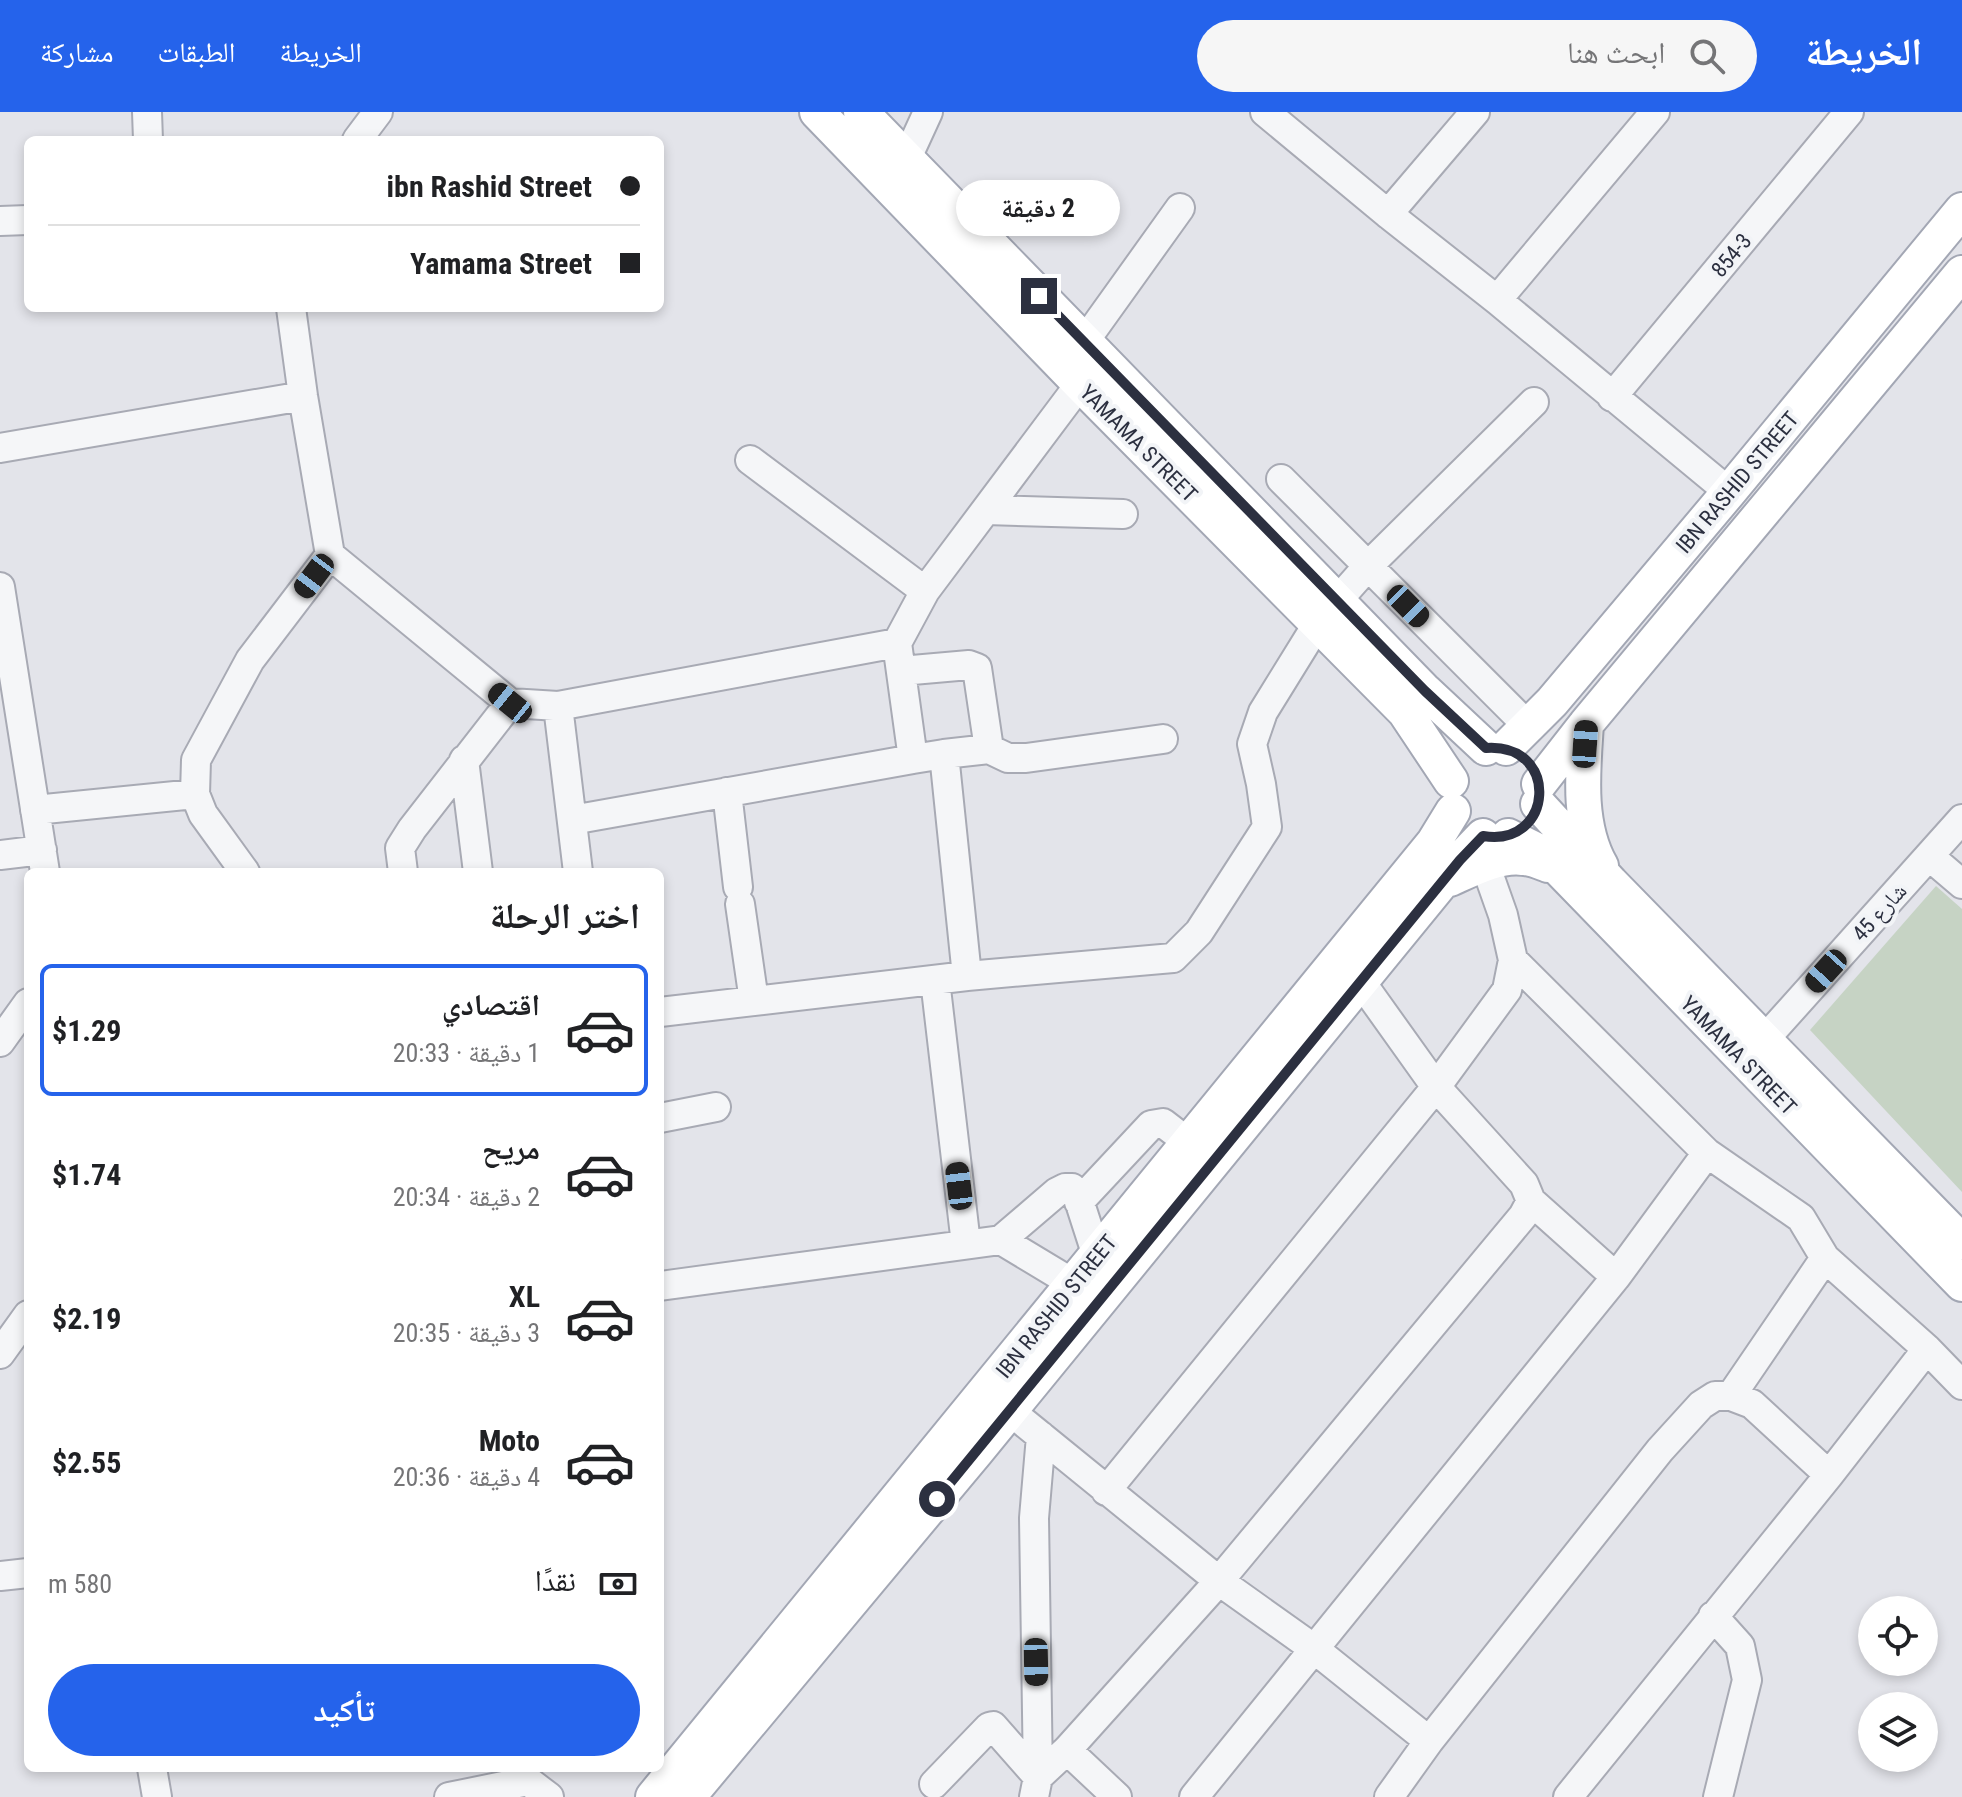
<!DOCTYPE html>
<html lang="ar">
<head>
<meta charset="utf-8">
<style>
	body { margin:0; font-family:"Roboto Condensed","Noto Naskh Arabic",sans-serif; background:#f6f6f6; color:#202124; direction:rtl; height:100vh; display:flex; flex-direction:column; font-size:30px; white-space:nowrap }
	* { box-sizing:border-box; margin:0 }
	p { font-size:26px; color:#757577 }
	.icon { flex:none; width:44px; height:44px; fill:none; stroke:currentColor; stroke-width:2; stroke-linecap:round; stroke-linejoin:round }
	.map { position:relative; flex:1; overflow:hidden; direction:ltr }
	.drawer { position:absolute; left:24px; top:756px; width:640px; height:904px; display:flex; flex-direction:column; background:#fff; border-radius:12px; box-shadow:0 4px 12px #0003; direction:rtl }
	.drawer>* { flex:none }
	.banner { position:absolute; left:24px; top:24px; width:640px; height:176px; border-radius:12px; box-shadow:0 4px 12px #0003; direction:rtl; display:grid; align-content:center; height:176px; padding:0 24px; background:#fff }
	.fabs { position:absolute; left:1858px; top:1484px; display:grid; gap:16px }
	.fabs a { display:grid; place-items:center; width:80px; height:80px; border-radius:50%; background:#fff; box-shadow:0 4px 12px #0003; font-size:40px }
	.end { position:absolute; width:36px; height:36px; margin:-18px; border:10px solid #2c3040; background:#fff; box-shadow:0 0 0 4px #fff }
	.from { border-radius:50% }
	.bubble { position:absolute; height:56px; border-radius:28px; background:#fff; box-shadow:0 4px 12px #0003; font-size:26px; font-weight:700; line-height:56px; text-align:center; direction:rtl }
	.car { position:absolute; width:24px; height:48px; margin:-24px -12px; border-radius:10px; box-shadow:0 0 6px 2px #0007; background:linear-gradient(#222 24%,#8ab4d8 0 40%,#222 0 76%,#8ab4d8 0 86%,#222 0) }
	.banner b { display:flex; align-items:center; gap:28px; height:76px; font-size:30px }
	.banner b+b { border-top:2px solid #e0e0e0 }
	.banner i { width:20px; height:20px; background:#202124 }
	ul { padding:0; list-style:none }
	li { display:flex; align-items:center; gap:24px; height:132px; margin:0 16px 12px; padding:0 8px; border:4px solid transparent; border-radius:12px }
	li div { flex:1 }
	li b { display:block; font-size:30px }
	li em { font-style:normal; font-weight:700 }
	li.current { border-color:#2563eb }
	li>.icon { width:72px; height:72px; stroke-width:1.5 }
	h2 { padding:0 24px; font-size:36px; line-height:96px }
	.pay { display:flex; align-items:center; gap:20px; height:88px; padding:0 24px; font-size:30px }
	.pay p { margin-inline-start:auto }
	.primary-button { display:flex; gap:16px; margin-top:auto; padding:16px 24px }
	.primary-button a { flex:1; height:92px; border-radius:48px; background:#2563eb; color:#fff; font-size:32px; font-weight:700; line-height:92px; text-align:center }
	header { display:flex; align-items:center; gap:48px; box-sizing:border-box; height:112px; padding:0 40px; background:#2563eb; color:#fff }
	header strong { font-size:38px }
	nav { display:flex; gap:44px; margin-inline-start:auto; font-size:28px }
	.search { width:560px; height:72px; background:#f6f6f6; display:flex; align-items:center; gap:20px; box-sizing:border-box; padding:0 28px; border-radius:44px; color:#757577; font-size:30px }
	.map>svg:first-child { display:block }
	.green { fill:#c6d3c4 }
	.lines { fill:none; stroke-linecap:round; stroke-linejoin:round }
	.minor-casing { stroke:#a8aab4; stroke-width:32 }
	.major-casing { stroke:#a3a7b4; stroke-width:38 }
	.minor { stroke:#f5f6f8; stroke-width:28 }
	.major { stroke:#fff; stroke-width:34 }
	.route { stroke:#2c3040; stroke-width:10 }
	.labels { text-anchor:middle; stroke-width:8; stroke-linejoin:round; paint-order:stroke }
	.street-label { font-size:22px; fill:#2c3040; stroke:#f2f4f7 }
</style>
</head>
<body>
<header>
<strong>الخريطة</strong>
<div class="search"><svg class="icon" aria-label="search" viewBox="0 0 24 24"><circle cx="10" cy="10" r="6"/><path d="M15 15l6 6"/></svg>ابحث هنا</div>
<nav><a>الخريطة</a><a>الطبقات</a><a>مشاركة</a></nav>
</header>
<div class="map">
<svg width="1962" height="1685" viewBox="0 0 1962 1685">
	<rect width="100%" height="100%" fill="#e3e4ea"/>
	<path class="green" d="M1936,774L1962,797V1080L1810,918Z"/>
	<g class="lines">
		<g class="minor-casing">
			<path id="minor" d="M147,0L148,28
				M1265,0L1388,102L1497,188L1729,380
				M357,28L378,0
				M906,48L928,0
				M1388,102L1475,0
				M0,109L28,108
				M1497,188L1655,0
				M291,196L303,284L330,443L510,591L558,594L897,531
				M1084,230L1180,96
				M1612,285L1849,0
				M0,336L303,284
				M750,348L925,479
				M1281,367L1528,614
				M986,398L1123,402
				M0,475L45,760
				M1337,489L1368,454L1534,290
				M901,559L969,553L977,556L989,637
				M558,594L578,760
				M944,642L989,637L1008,646H1026L1163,627
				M464,648L478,760
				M727,680L738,775
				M35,698L195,682
				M572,708L913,647
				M0,743L42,738
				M1929,744L1962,772
				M245,760L203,702L195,682L196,648L250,548L330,443
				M403,760L400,736L412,717L510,591
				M740,792L754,889
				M1513,848L1707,1041L1801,1106L1825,1146L1927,1237L1962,1273
				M967,864L944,642L913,647L897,531L925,479L1080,272
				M935,868L966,1132
				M660,900L967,864L1173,846L1199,820L1267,715L1261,672L1252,632L1263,600L1318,511
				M1764,928L1962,707
				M0,930L28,891
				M660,1006L716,995
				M1531,1089L1616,1165
				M1079,1090L1151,1013L1163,1011L1189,1031
				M1001,1128L1057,1080L1065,1076H1072L1077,1082L1097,1144
				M660,1174L1001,1128L1074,1172L1088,1183
				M0,1242L28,1203
				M1731,1284L1825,1146
				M1010,1299L1219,1469L1313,1536L1429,1629
				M1106,1379L1436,975L1507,878L1513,848L1503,803L1485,752
				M0,1464L28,1461
				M1713,1504L1740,1534L1747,1568L1718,1685
				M1067,1638L1117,1685
				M152,1656L157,1685
				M934,1672L989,1615L993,1614L1038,1665L1067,1638L1219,1469L1523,1104L1531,1089L1524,1072L1436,975L1361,870
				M449,1685L528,1669L549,1685
				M1034,1685L1038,1665L1034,1406L1041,1324
				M1194,1685L1616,1165L1707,1041
				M1389,1685L1429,1629L1660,1338L1701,1293L1715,1284H1731L1752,1292L1829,1363
				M1568,1685L1829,1363L1927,1237"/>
		</g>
		<g class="major-casing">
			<path id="major" d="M817,0L1080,272L1405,600L1451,669
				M861,0L1425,579L1486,636
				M1586,612C1583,658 1577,712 1601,754
				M1506,636L1552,590L1729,380L1962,98
				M1539,672L1586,612L1962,161
				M1538,692L1611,771L1962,1130
				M1508,724L1534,737L1558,756L1962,1172
				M1450,767C1472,757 1498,743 1523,746C1531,746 1540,750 1548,753
				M653,1685L1434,730L1453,699
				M688,1685L976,1340L1460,748L1483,724"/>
		</g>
		<use href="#minor" class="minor"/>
		<use href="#major" class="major"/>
	</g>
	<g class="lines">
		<path class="route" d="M937,1387L1460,748L1483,724C1554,736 1561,631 1486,636L1425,579L1039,184"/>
	</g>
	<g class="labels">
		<g class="street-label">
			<text transform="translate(1731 143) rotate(-50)" y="8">854-3</text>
			<text transform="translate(1139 331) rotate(45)" y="8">YAMAMA STREET</text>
			<text transform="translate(1737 370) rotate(-50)" y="8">IBN RASHID STREET</text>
			<text transform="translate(1879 800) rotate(-48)" y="8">شارع 45</text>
			<text transform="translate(1739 943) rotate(46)" y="8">YAMAMA STREET</text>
			<text transform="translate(1056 1194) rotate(-51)" y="8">IBN RASHID STREET</text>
		</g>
	</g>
</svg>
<div class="fabs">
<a><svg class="icon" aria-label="locate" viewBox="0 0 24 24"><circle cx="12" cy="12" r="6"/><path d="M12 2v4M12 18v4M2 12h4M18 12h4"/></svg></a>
<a><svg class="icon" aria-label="layers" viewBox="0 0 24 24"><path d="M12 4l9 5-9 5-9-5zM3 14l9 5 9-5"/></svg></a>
</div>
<i class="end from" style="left:937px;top:1387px"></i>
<i class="end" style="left:1039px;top:184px"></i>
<div class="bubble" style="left:956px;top:68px;width:164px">2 دقيقة</div>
<i class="car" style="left:314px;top:464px;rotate:217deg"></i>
<i class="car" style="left:1408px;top:494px;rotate:135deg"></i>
<i class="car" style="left:510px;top:591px;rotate:309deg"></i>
<i class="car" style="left:1585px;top:632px;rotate:4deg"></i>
<i class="car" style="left:1826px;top:859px;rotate:222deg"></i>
<i class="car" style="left:959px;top:1074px;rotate:353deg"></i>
<i class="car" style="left:1036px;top:1550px;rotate:179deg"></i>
<div class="banner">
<b><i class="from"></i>ibn Rashid Street</b>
<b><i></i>Yamama Street</b>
</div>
<section class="drawer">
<h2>اختر الرحلة</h2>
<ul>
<li class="current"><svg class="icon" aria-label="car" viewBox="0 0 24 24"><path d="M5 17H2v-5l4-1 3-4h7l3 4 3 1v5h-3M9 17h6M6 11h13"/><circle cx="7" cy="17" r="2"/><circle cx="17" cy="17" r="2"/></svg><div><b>اقتصادي</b><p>1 دقيقة · 20:33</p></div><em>$1.29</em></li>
<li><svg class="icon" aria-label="car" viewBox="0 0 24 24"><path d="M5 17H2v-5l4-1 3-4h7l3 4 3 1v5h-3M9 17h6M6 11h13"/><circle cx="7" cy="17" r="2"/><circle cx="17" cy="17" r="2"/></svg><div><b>مريح</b><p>2 دقيقة · 20:34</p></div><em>$1.74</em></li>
<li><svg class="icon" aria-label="car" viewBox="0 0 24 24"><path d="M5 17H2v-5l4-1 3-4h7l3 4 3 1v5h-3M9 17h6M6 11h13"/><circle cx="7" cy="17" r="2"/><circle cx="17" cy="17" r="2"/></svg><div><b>XL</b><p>3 دقيقة · 20:35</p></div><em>$2.19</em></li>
<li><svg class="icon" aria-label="car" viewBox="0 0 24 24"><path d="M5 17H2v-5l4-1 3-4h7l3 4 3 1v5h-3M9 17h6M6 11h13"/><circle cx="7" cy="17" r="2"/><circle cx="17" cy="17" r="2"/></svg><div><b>Moto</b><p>4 دقيقة · 20:36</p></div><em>$2.55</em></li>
</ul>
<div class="pay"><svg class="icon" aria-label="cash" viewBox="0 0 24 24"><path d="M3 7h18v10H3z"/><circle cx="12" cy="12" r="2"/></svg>نقدًا<p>580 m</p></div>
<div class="primary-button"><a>تأكيد</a></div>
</section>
</div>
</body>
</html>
